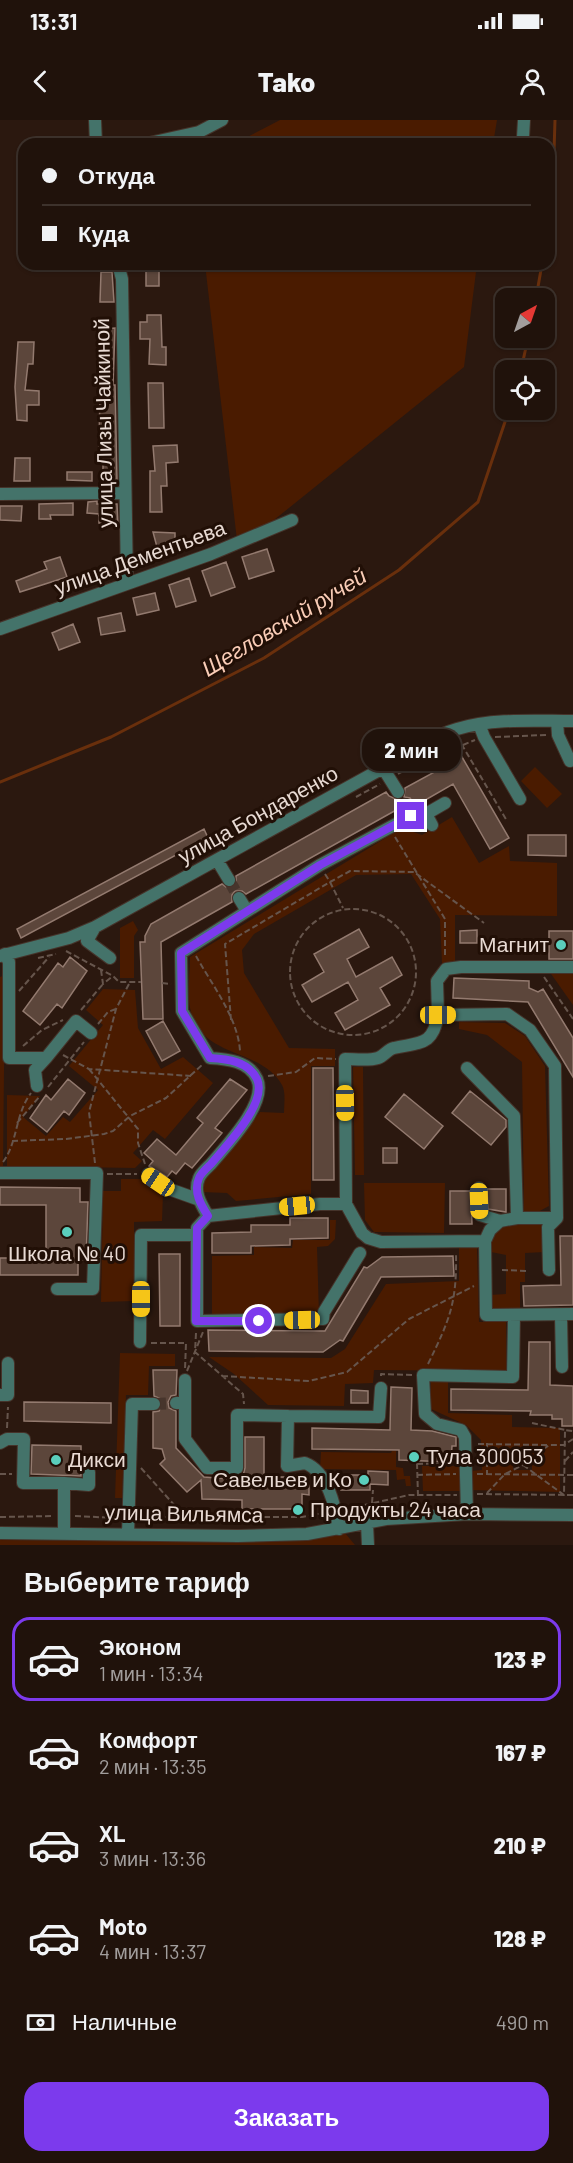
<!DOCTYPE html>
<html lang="ru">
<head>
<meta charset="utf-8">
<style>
	body { margin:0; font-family:Barlow,sans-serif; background:#2d2019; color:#f1f3f6; height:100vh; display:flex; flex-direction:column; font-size:22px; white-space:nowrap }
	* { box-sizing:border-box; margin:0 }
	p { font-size:20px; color:#a29e9d }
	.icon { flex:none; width:33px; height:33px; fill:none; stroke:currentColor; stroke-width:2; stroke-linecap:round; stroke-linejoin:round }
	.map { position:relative; height:1425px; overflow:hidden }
	.side { display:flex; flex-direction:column; background:#20120b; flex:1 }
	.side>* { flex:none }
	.guide { position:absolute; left:18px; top:18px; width:537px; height:132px; border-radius:18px; box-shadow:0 2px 4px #0004,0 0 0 2px #3d322c; display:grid; align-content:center; height:132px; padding:0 24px; background:#20120b }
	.needle { width:39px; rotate:40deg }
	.controls { position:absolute; left:495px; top:168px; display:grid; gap:12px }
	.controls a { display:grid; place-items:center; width:60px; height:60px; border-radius:12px; background:#20120b; box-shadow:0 2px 4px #0004,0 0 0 2px #3d322c; font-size:30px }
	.end { position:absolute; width:27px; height:27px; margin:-14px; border:8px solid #7c3aed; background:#fff; box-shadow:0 0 0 3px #fff }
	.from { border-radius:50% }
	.bubble { position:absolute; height:42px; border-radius:18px; background:#20120b; box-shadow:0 2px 4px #0004,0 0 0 2px #3d322c; font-size:20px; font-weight:800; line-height:42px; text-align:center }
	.car { position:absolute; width:18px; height:36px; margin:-18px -9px; border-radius:8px; box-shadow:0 0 4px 2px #0007; background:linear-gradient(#f5c518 24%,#345 0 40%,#f5c518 0 76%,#345 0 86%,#f5c518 0) }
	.guide b { display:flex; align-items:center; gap:21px; height:57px; font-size:22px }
	.guide b+b { border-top:2px solid #3d322c }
	.guide i { width:15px; height:15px; background:#f1f3f6 }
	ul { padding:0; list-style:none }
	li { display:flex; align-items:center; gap:18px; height:84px; margin:0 12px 9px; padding:0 12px; border:3px solid transparent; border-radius:18px }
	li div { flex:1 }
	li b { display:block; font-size:22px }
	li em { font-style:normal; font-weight:800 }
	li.on { border-color:#7c3aed }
	li>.icon { width:54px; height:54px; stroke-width:1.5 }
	h2 { padding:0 24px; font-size:27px; line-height:72px }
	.pay { display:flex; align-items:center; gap:15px; height:66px; padding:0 24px; font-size:22px }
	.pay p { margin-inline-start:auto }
	.cta { display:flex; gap:12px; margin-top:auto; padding:12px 24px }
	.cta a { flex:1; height:69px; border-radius:18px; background:#7c3aed; color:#fff; font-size:24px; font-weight:800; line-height:69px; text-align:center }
	.status { display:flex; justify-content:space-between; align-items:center; height:42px; padding:0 30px; background:#20120b; direction:ltr }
	.status svg { height:16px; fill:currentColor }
	header { display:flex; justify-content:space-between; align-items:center; height:78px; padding:0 24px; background:#20120b; font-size:27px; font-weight:800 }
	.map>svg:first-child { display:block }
	.green { fill:#4a1b00; fill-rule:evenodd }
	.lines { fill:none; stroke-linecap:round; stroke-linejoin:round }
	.stream { stroke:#692f0c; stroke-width:3 }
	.building { fill:#5c463b; stroke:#937a6f; stroke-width:1.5 }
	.minor-tunnel { stroke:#47352c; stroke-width:12; stroke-dasharray:12 6; stroke-linecap:butt }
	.minor-casing { stroke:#45332a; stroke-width:14 }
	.path { stroke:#66554c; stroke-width:2; stroke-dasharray:6 3; stroke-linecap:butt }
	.minor { stroke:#44736a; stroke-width:12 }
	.route { stroke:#7c3aed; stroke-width:8 }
	.poi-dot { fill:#5acebc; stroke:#210f06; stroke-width:2 }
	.labels { text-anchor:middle; stroke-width:6; stroke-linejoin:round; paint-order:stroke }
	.street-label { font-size:21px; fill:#e8dad3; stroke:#210f06 }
	.poi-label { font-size:21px; fill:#e8dad3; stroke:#210f06; text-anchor:start }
	.water-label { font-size:22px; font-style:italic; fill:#f9ccb6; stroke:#210f06 }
</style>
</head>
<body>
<div class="status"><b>13:31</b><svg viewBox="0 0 49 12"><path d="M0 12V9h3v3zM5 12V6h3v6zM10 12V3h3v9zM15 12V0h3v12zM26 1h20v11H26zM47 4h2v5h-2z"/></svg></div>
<header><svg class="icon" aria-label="back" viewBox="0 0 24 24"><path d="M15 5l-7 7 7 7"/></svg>Tako<svg class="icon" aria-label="person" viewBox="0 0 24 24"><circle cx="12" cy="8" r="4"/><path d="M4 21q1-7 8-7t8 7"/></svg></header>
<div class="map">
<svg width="573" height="1425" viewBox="0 0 573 1425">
	<rect width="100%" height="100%" fill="#2b180f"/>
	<path class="green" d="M280,0H497L493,24H234Z
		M205,144H477L464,247L238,429Z
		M535,647L562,674L547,688L521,661Z
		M452,697L479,743L509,726L510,741L557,743V796L455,795V843H442L440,799L411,754L356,755L254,814L242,830L244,853L289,928L335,929V946H311V1074L236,1081L227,1073L202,1072V1064L260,992L284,993C284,985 286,972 282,965C261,927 201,940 190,888C187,872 190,853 190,837L402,708L422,715Z
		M133,801L138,810L134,816V858H120V808Z
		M549,851L573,852V885Z
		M5,855L3,1046H0V857Z
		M103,869L135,870L138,908L161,949L183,937L213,963L165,1019L153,1010L133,1033L142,1041L135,1048L7,1046V975L40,976L23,997L46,1016L63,997L70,1002L98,970L69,946L103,905L86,890Z
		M459,902L505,903L525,916L545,946L549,1086L534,1094H524L522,942L487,915L459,909Z
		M353,947H363L364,1055H355Z
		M121,1059H141L163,1073L162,1101L134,1102V1181L101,1182L103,1071H121Z
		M364,1063H445L444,1113L374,1112L365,1100Z
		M330,1100H336L335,1119L328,1126L317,1127L319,1195L212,1194V1136L254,1135V1127L292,1128L293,1120H330Z
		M544,1102L545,1132L525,1133V1162H520V1190H490L489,1175L506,1174V1135L491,1132L489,1117L506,1103Z
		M459,1127H477L479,1202H506V1251L374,1250L373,1263L345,1264L344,1286L268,1285L234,1254L209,1237L331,1238L345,1229L386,1164L459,1161Z
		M120,1233L175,1234V1246H149L148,1275H126L122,1378H115Z
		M431,1259H448V1293L512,1295V1307L560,1308V1372L470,1370V1351L482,1350L481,1320L466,1305L431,1289ZM513,1328H532V1350H513Z
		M392,1331H396V1347L403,1348L404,1356H410L411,1366H406L405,1359L397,1360L396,1350L320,1349L321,1332L391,1333Z
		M422,1346H463V1371H423Z
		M345,1413L355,1425H0V1420L274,1422Z"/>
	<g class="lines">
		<path class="stream" d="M549,111L552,96L555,0
			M536,178L542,144
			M521,250L528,218
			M0,662L111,617L264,538L399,450L478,382L509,290"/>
	</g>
	<path class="building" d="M146,144H159V166H146Z
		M101,152H112L114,182H100Z
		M147,195H161L162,227H166V245L149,244L150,219H140V202H147Z
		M115,208L113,265H115L117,360H103V328H99L101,209Z
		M18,222H34L33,244H28L25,270L39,271V285H27V301L17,300L15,267Z
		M148,263H163L164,308H149Z
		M177,325L178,342L166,343L167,366H161L162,392H150V351H155L153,326Z
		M15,338H30V361H14Z
		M67,352H92V361L67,360Z
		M97,381V384H117L118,404L99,403V394L87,393L88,382Z
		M73,383V395H50L51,399H39V384Z
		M0,386H22L21,401L0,400Z
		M153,412L175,413V428L157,427Z
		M267,429L274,451L249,459L242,437Z
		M60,437L67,457L20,472L16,461L47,449L44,442Z
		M226,442L235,467L211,476L202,451Z
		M189,458L196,481L176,487L169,465Z
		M155,473L159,490L137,495L133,478Z
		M121,493L125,511L101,515L98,498Z
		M73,504L80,522L59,530L52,513Z
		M462,637L509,718L490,729L453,664L415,686L410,678L404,677L405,668Z
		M386,672L389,676L398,680V689L246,774L242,771H235L232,775V782L161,822L163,899H143L140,822H145V816L151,804L222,764L226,767H233L236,763V756Z
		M204,709L208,718L21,818L17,809Z
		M528,715H566V736L528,735Z
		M359,809L369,827L347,839L356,857L392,837L402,855L380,868L390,885L345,910L335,893L358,880L348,862L312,882L302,865L324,852L314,834Z
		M477,810V823H460V811Z
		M549,811H573V839H549Z
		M70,837L87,851L62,888L57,884L40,905L23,891L58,843L63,847Z
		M454,858L529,861V868L538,872L543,869L573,918V957L528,882L453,878Z
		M163,901L180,931L162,941L146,911Z
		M313,948H333L334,1060H313Z
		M68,959L85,973L69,995L64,991L47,1012L30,998L46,975L51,980Z
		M230,959L247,970L215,1008L222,1013L192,1048L185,1043L176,1054L172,1051L167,1057L149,1046L153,1041L144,1033L157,1019L176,1035L203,1003L197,998Z
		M470,971L506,1000V1007L491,1025L452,993Z
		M404,974L443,1006L424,1029L385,997Z
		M383,1028H397V1043H383Z
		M0,1067L80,1068V1082H88L86,1140H78V1155H0V1138H46V1085H0Z
		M487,1069H506V1092L488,1089Z
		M450,1071H471L472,1104H450Z
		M290,1098H328V1118L290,1119V1125L251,1126V1133H212V1113L251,1112V1105H290Z
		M560,1116H573V1185L524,1186L523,1166L561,1165Z
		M159,1134H180V1206H160Z
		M453,1136L454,1156L381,1157L343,1221L340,1220L323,1232L209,1231L208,1210L325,1211L364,1147L367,1148L382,1137Z
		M529,1222H550V1265L573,1266V1306H562V1299H552V1295H530L531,1291L451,1290V1269L528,1270Z
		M153,1250H177L176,1275L171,1276L168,1282L169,1288L176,1291V1328L204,1357L242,1360L245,1348V1317H264V1357H302V1365H309V1375L302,1374V1393H293V1389H242V1380L202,1379L201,1360L187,1372L160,1344L165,1339L162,1329L153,1328V1292L159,1291L162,1285L161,1279L154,1276Z
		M391,1267L412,1268L411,1310L432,1311L456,1317V1326H452L451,1342L399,1340V1330L312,1329V1308L390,1310Z
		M351,1270L368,1271V1283H351Z
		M24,1282L111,1283V1303L24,1301Z
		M32,1325L81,1326V1356L31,1354Z
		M368,1351L388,1352V1365L370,1364V1370H341V1355H368Z"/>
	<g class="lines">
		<path class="minor-tunnel" d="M229,760L239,778
			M154,1284L176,1283"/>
		<g class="minor-casing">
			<path id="minor" d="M95,0L96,24
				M523,17L524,0
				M145,24L199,12L222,0
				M118,144L122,159L127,462
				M0,374L124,373
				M0,509L211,434L292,400
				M557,601L558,615L570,641
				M479,604L484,617L520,679
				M383,648L398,672
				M426,694L432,705
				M411,696L426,694L445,683
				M217,740L229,760
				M239,778L247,791
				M95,807L87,821L110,838
				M5,834L9,842V938H46L76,901L91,913
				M0,836L69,818L95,807L383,648C407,633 430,617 457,609C494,598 535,601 573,601
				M573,847H461L446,849L437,861L438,895L507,894L530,910L555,946L557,1098H517L500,1101L490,1110L485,1121L486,1195L573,1194
				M438,895C433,926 420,922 394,928C388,929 384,936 378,938C369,941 354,939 345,939L346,1084L362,1113L368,1118L381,1122L485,1121
				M467,948L514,996L517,1098
				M37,966L35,950L46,938
				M0,1053H97L93,1169H57
				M148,1054L169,1069L197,1079
				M479,1068L480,1095L500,1101
				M346,1084H320L208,1096C201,1084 193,1072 199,1058C201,1053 207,1048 211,1044C226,1026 268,983 257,959C249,941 227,939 210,938L182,891L181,833L320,745L411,696L405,685
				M208,1096L197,1108V1201L323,1199L324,1192L360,1133
				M549,1150L548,1107L557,1098
				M561,1195L562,1247
				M140,1222L141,1115H197
				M0,1275H8V1243
				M176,1283H185V1319L207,1348H237V1295L288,1296
				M185,1283V1260
				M0,1323L7,1319H24L23,1363H64V1412
				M64,1363L89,1365V1352
				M467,1394L465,1317L461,1310L437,1304L425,1294L423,1255L513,1257L514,1195
				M367,1404L368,1425
				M339,1409C335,1386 328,1352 305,1343L287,1346L288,1296L379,1297L381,1268
				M0,1413L238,1416L307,1414L386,1399L467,1394L573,1395
				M128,1414L132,1284H154"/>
		</g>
		<path class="path" d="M495,617L546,615
			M463,625L475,620
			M398,654L455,622L462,625L507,701
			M356,677L380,664
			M395,717L445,799V838
			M325,754L330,762L350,751L414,752L484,803
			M290 852a63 63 0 1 1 126 0a63 63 0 1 1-126 0Z
			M66,831L113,856L119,862H141
			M196,836C212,865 238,898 240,931
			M38,838L56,834
			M101,850L103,864L113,856
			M544,857L573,899
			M162,863L171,864
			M19,871L49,837
			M81,890L103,864
			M231,900L225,824L330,762L343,788
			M98,904L108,892L116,889
			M23,926L42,910L63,900
			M63,935L89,949L191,956
			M89,949L138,1009V1023L145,1044
			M268,956L296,952L315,938L336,939
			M48,967L84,922
			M17,1003L40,976
			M12,1021L66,1019L104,1014L113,1011L130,996L166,978L203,944
			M3,1042C18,1022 15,994 31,973
			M95,1043L89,992L116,889L130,862
			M107,1054H137
			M502,1150L528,1151
			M196,1213L195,1232L243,1274L244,1284
			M151,1223H186L185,1249
			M428,1244C450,1199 457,1183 456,1132
			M187,1251L203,1212
			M222,1256L309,1261L347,1252L409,1199L474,1166
			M381,1256V1254L412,1255
			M532,1303L565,1310
			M7,1308L8,1287
			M487,1323V1354
			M478,1324L549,1325
			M565,1341L573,1332
			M417,1343L418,1376
			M417,1344L455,1343
			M523,1345L564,1375L565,1310L573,1311
			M141,1348L185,1397
			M0,1354H12
			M477,1354L573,1355
			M417,1355L456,1354
			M487,1373L505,1354L523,1345L549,1325H564L573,1319
			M477,1374L573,1375
			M372,1383L373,1370
			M347,1389L409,1375H457
			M75,1396L117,1398
			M0,1397L54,1396
			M138,1397H302L324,1393"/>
		<use href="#minor" class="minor"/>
	</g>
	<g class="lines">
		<path class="route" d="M259,1201H196L197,1108L208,1096C201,1085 193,1072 199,1058C201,1053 207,1048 211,1044C226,1026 268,983 257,959C248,941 227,939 210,938L182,891L181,833L320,745L411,696"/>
	</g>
	<g class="poi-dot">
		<circle cx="561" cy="825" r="6"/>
		<circle cx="67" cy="1112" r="6"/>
		<circle cx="414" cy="1337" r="6"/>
		<circle cx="56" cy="1340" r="6"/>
		<circle cx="364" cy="1360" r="6"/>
		<circle cx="298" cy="1390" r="6"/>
	</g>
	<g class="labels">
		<g class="street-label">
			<text transform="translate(104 303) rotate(-91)" y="7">улица Лизы Чайкиной</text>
			<text transform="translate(140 438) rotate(-20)" y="7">улица Дементьева</text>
			<text transform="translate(258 695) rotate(-29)" y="7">улица Бондаренко</text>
			<text transform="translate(184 1394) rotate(1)" y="7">улица Вильямса</text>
		</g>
		<g class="poi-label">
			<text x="549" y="832" text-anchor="end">Магнит</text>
			<text x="67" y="1141" text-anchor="middle">Школа № 40</text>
			<text x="426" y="1344">Тула 300053</text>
			<text x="68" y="1347">Дикси</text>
			<text x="352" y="1367" text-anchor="end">Савельев и Ко</text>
			<text x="310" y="1397">Продукты 24 часа</text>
		</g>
		<g class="water-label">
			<text transform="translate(284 502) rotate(-31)" y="8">Щегловский ручей</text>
		</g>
	</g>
</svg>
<div class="controls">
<a><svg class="needle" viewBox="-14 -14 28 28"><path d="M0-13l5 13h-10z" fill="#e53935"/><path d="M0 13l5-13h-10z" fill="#a29e9d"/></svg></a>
<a><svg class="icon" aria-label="locate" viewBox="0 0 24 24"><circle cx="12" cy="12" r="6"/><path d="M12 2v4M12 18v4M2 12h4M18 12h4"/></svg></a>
</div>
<i class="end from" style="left:259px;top:1201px"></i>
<i class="end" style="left:411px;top:696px"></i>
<div class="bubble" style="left:362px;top:609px;width:99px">2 мин</div>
<i class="car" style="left:438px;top:895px;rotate:90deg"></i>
<i class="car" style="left:345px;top:983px;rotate:179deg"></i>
<i class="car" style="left:158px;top:1062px;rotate:304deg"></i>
<i class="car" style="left:479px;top:1081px;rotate:178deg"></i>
<i class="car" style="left:297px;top:1086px;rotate:264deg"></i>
<i class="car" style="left:141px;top:1179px;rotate:180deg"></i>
<i class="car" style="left:302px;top:1200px;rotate:269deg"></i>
<div class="guide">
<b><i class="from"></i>Откуда</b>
<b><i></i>Куда</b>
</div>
</div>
<section class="side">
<h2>Выберите тариф</h2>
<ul>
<li class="on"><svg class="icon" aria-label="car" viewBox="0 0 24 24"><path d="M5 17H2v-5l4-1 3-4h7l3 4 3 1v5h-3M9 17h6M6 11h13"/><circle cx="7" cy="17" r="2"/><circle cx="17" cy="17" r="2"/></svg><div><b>Эконом</b><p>1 мин · 13:34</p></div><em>123 ₽</em></li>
<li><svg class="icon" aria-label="car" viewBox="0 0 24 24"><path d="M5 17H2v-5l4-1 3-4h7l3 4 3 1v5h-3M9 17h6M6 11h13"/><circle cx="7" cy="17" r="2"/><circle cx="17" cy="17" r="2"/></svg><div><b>Комфорт</b><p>2 мин · 13:35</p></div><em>167 ₽</em></li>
<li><svg class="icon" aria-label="car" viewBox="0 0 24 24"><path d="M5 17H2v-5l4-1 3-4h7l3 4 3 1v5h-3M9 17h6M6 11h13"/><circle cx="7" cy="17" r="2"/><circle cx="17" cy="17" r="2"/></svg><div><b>XL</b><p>3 мин · 13:36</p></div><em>210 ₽</em></li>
<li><svg class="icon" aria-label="car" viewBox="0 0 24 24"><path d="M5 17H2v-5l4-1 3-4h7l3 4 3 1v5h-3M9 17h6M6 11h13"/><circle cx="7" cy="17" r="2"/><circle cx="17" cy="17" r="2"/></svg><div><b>Moto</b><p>4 мин · 13:37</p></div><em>128 ₽</em></li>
</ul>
<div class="pay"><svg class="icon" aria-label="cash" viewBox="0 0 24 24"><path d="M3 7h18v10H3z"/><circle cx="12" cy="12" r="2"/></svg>Наличные<p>490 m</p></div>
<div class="cta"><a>Заказать</a></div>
</section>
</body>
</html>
